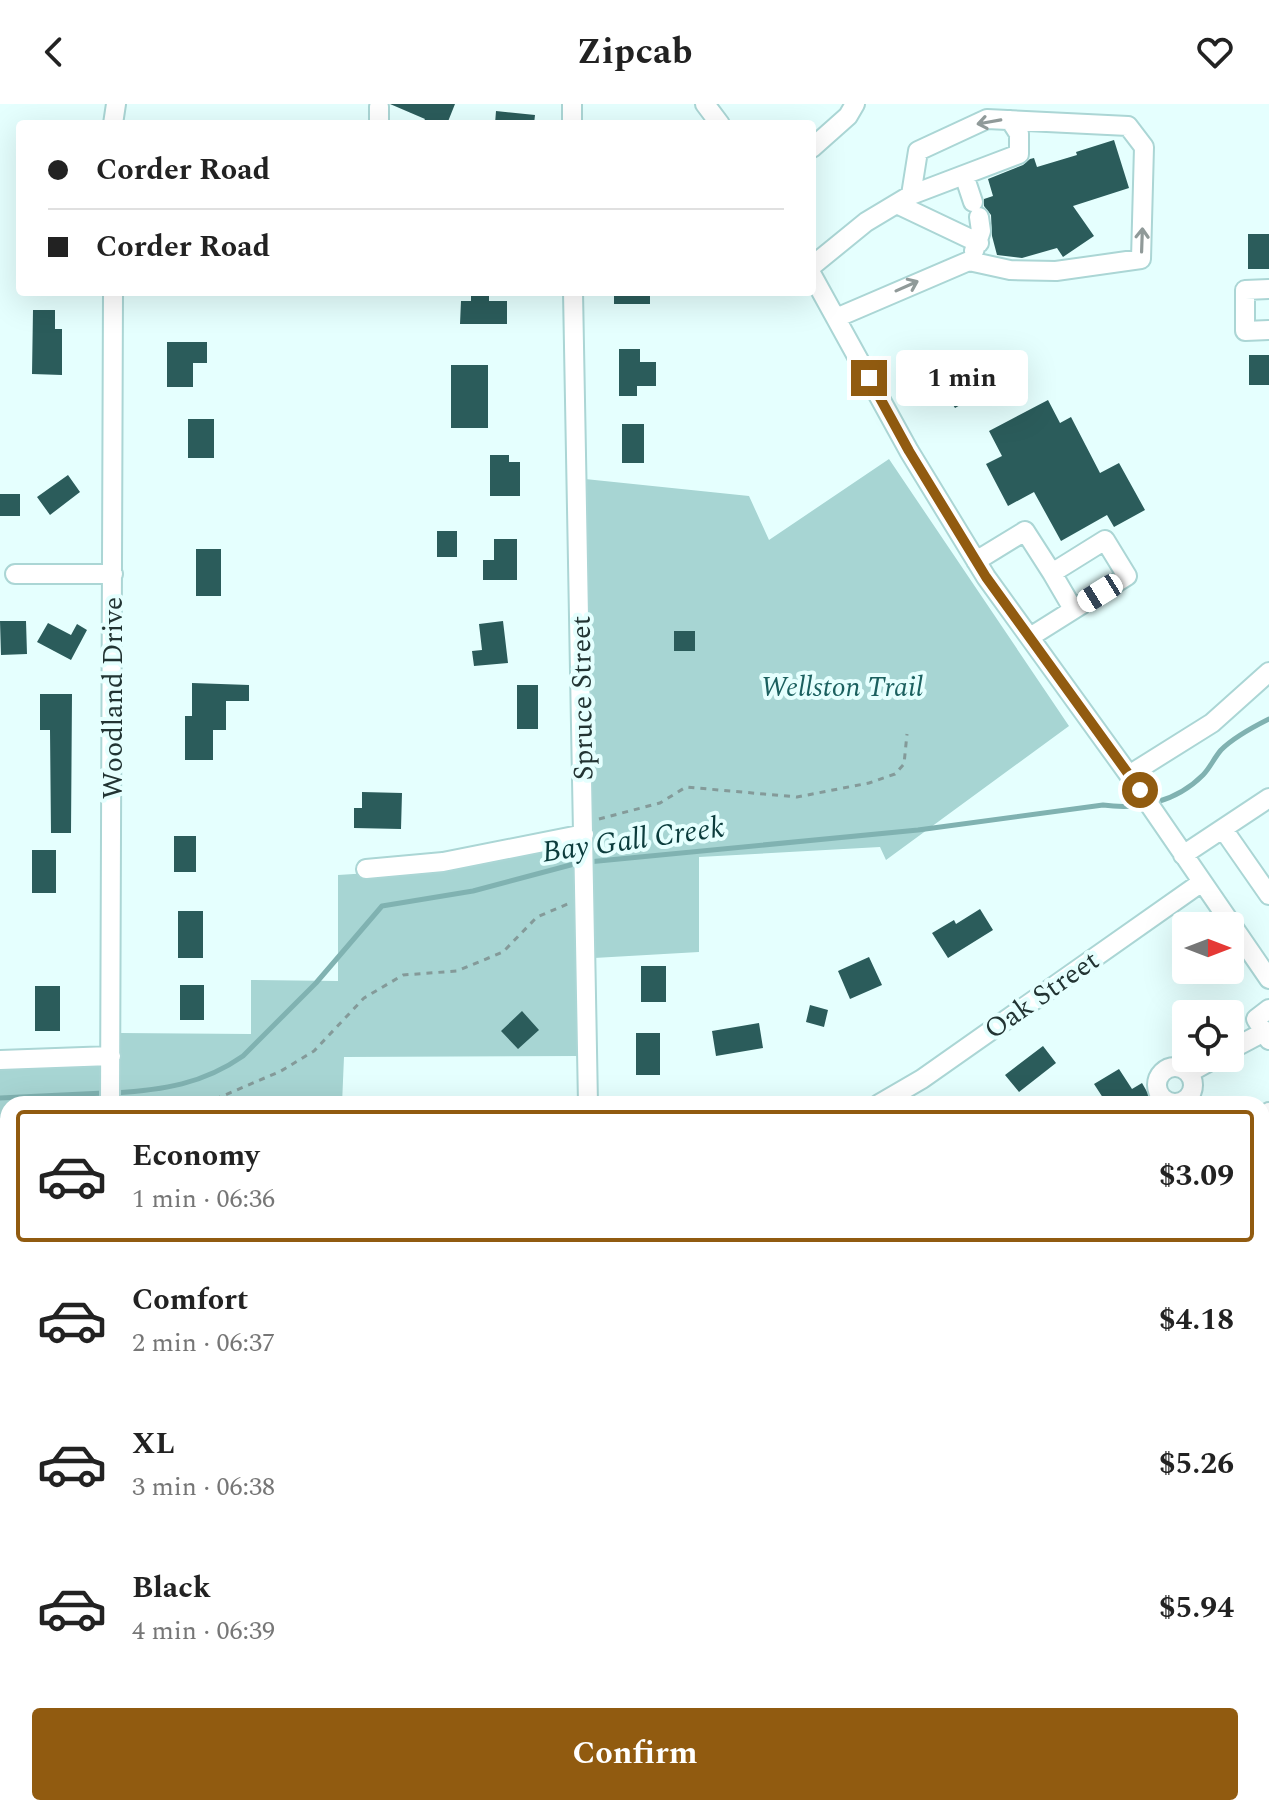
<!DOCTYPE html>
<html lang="en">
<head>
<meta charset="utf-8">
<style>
	body { margin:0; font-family:Spectral,serif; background:#f2f2f2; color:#222; height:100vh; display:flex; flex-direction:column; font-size:30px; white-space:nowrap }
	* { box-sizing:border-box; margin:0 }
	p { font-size:26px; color:#767676 }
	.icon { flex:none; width:44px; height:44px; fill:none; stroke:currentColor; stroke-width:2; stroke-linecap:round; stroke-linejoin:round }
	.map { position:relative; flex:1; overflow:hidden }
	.sheet { position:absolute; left:0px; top:992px; width:1270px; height:720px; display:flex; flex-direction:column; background:#fff; border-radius:24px 24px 0 0; box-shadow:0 8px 32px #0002 }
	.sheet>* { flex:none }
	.guide { position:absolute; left:16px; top:16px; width:800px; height:176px; border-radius:8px; box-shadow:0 8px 32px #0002; display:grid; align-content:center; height:176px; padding:0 32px; background:#fff }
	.needle { width:52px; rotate:90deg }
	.controls { position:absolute; left:1172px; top:808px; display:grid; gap:16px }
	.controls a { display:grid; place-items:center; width:72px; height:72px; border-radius:8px; background:#fff; box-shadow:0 8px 32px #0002; font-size:40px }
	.end { position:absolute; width:36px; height:36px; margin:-18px; border:10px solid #915b10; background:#fff; box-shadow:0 0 0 4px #fff }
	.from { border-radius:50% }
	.bubble { position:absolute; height:56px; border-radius:8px; background:#fff; box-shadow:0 8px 32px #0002; font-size:26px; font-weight:700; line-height:56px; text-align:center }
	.car { position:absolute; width:24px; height:48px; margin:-24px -12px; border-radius:10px; box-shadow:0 0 6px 2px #0007; background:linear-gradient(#fff 24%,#345 0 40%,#fff 0 76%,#345 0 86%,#fff 0) }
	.guide b { display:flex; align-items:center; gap:28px; height:76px; font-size:30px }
	.guide b+b { border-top:2px solid #e0e0e0 }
	.guide i { width:20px; height:20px; background:#222 }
	ul { padding:14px 0 0; list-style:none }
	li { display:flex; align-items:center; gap:24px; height:132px; margin:0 16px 12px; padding:0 16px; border:4px solid transparent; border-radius:8px }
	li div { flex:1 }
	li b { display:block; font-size:30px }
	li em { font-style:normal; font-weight:700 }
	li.on { border-color:#915b10 }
	li>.icon { width:72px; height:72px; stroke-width:1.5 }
	.primary-button { display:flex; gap:16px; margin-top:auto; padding:16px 32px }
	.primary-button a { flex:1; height:92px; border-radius:8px; background:#915b10; color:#fff; font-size:32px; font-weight:700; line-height:92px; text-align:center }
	header { display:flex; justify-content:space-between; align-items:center; height:104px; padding:0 32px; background:#fff; font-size:36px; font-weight:700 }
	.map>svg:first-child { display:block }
	.green { fill:#a7d5d3 }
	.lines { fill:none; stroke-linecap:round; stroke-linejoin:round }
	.stream { stroke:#80b2b1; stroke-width:5 }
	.building { fill:#2b5c5b }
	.minor-casing { stroke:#abd6d5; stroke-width:22 }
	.path { stroke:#849a99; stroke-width:3; stroke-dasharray:6 6; stroke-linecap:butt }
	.minor { stroke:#fff; stroke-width:18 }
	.oneway { stroke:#909a99 }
	.route { stroke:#915b10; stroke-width:10 }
	.labels { text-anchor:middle; stroke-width:8; stroke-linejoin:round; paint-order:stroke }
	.park-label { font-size:28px; font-style:italic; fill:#1b605f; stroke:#e5fffe }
	.street-label { font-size:28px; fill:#223433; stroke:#e5fffe }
	.water-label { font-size:30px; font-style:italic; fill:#0b3c3c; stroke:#e5fffe }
</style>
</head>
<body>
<header><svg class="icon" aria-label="back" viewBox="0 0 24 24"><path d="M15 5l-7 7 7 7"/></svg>Zipcab<svg class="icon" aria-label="heart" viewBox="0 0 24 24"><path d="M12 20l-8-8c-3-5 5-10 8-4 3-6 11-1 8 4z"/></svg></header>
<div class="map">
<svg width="1269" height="1712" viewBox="0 0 1269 1712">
	<rect width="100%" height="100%" fill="#e5fffe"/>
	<path class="green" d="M889,355L1069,622L886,756L880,743L699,753V848L594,854L585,375L749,392L769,436Z
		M579,735V952L344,953L342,1000H120V929L251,930V876L338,877V771L448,764Z
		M100,960V1000H8V1015L0,1014V963Z"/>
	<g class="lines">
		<path class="stream" d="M588,758L918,726L1103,701C1140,706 1176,698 1203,671C1210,664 1214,654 1221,646C1234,633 1253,623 1269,615
			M114,989C163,986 203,980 243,952L316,879L382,802L473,787L578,759
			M0,994L104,989"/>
	</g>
	<path class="building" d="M390,0H455L447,20H422L425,15Z
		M496,7L535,11L534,20H495Z
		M1114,36L1129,84L1073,102L1094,132L1063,153L1057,144L1022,154L997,151L992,132L991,111L984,102V95L993,92L988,75L1023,61L1030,55L1034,54L1037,63L1077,51L1076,48Z
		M1248,130H1269V165H1248Z
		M471,188H489V197H507V220H460L461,197H471Z
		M614,188H650V200H614Z
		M33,206H55V225H62V271L32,270Z
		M167,238H207V259H193V283H167Z
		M619,245H640V258H656V282H637V292H619Z
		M1249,251H1269V281H1249Z
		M995,256L1006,275L955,304L944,286Z
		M451,261H488V324H451Z
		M1048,296L1060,319L1071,313L1100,369L1119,359L1145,406L1114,423L1107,411L1061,437L1034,388L1008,402L986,360L1002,352L989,327Z
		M188,315H214V354H188Z
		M622,320H644V359H622Z
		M490,351H509V358H520V392H490Z
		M68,371L80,388L50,411L37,393Z
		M0,390H20V412H0Z
		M437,427H457V453H437Z
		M494,435H517V476H483V456H494Z
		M196,445H221V492H196Z
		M0,517H26L27,550L1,551Z
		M503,517L508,559L474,562L472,547L482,546L479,520Z
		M48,519L71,531L77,520L87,526L71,556L37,538Z
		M674,527H695V547H674Z
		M192,579L249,581V597H226V626H213V656H185V612H192Z
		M517,581H538V625H517Z
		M40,590H72L71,729H51L50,626H40Z
		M362,688L402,689L401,725L354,724V704H362Z
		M174,732H196V768H174Z
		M32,746H56V789H32Z
		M980,805L993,826L948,854L932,829L954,816L956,820Z
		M178,807H203V854H178Z
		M869,853L882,881L850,895L838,867Z
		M641,862H666V898H641Z
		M180,881H204V916H180Z
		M35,882H60V927H35Z
		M810,901L828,906L824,923L806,918Z
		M522,907L539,926L518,945L501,927Z
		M759,919L763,944L716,952L712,927Z
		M636,929H660V971H636Z
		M1043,942L1056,959L1019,988L1005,971Z
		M1119,965L1132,985L1142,979L1154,1000H1107L1094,980Z"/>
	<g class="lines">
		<g class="minor-casing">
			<path id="minor" d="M705,0L720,20
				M379,3V20
				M113,20L116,0
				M572,20V0
				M812,44L848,12L855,0
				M964,71L973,98
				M897,100L979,139
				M974,147L981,127L979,113
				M812,162L866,118L911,91
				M812,171L909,347L986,473L1129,671L1269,875
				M1269,185L1245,186V227L1269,226
				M573,188L588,1000
				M836,214L969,157L1010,166L1056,167L1141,155L1144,43L1128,22L987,15L918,47L911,91L1019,50V30L1010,16
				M976,457L1025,427L1052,469L1105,436L1127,472L1030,533
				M1052,469L1073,505
				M15,470H113
				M1129,671L1212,619L1269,568
				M1223,725L1269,791
				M1183,751L1269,694
				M366,765L443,758L584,730
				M1269,905L1256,915L1269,936
				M1230,946L1264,928
				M0,956L111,952
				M1157 981a18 18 0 1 1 36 0a18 18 0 1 1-36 0Z
				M1189,969L1216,954
				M110,1000L113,188
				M879,1000L922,975L1202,778
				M1262,1012L1269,1008
				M0,1171L8,1174
				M1262,1565L1269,1567
				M0,1641L8,1640
				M113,1704L114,1712
				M401,1704V1712
				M747,1704V1712"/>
		</g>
		<path class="path" d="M599,715L660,699L686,683L797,693L869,679L895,670L904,660L907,630
			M204,1000L281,967L314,947L364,894L403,871L457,867L503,848L537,813L570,799"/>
		<use href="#minor" class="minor"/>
	</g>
	<defs><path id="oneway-shaft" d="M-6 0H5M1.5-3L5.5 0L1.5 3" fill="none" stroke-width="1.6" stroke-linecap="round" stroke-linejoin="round" transform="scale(2)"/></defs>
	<g class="oneway">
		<use href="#oneway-shaft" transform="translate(989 18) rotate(170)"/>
		<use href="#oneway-shaft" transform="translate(1142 136) rotate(-88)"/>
		<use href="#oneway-shaft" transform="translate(907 182) rotate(-24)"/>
	</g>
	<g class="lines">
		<path class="route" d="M869,274L909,347L986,473L1140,686"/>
	</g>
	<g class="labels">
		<g class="park-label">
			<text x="842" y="592">Wellston Trail</text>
		</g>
		<g class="street-label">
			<text transform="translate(112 594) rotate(-90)" y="10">Woodland Drive</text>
			<text transform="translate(581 594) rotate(-91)" y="10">Spruce Street</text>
			<text transform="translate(1041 890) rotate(-35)" y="10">Oak Street</text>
		</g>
		<g class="water-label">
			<text transform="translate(633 735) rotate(-8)" y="10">Bay Gall Creek</text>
		</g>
	</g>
</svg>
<div class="controls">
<a><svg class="needle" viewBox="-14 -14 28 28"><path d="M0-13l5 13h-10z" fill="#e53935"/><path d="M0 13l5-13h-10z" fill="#767676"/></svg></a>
<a><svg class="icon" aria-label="locate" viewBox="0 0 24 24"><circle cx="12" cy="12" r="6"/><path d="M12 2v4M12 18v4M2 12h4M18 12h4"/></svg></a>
</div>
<i class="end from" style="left:1140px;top:686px"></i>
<i class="end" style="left:869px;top:274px"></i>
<div class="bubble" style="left:896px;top:246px;width:132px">1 min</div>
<i class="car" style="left:1100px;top:489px;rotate:238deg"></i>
<div class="guide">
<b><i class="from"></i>Corder Road</b>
<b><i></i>Corder Road</b>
</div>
<section class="sheet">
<ul>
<li class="on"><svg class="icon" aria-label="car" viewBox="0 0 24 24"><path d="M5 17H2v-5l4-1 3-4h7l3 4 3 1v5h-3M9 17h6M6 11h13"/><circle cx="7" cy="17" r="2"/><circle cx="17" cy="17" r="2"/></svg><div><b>Economy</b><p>1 min · 06:36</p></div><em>$3.09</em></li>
<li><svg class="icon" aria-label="car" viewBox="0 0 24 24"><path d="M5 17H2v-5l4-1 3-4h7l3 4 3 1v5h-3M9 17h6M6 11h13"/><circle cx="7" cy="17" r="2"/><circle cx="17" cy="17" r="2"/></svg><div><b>Comfort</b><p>2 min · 06:37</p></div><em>$4.18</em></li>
<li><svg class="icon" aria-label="car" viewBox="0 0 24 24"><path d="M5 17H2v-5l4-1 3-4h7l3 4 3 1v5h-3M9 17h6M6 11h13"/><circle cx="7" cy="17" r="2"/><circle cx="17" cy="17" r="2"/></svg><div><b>XL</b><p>3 min · 06:38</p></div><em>$5.26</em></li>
<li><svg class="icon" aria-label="car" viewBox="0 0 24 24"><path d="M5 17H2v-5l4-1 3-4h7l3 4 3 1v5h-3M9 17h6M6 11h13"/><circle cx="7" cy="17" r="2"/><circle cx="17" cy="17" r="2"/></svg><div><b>Black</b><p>4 min · 06:39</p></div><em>$5.94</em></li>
</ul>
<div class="primary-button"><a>Confirm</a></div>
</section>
</div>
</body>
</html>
